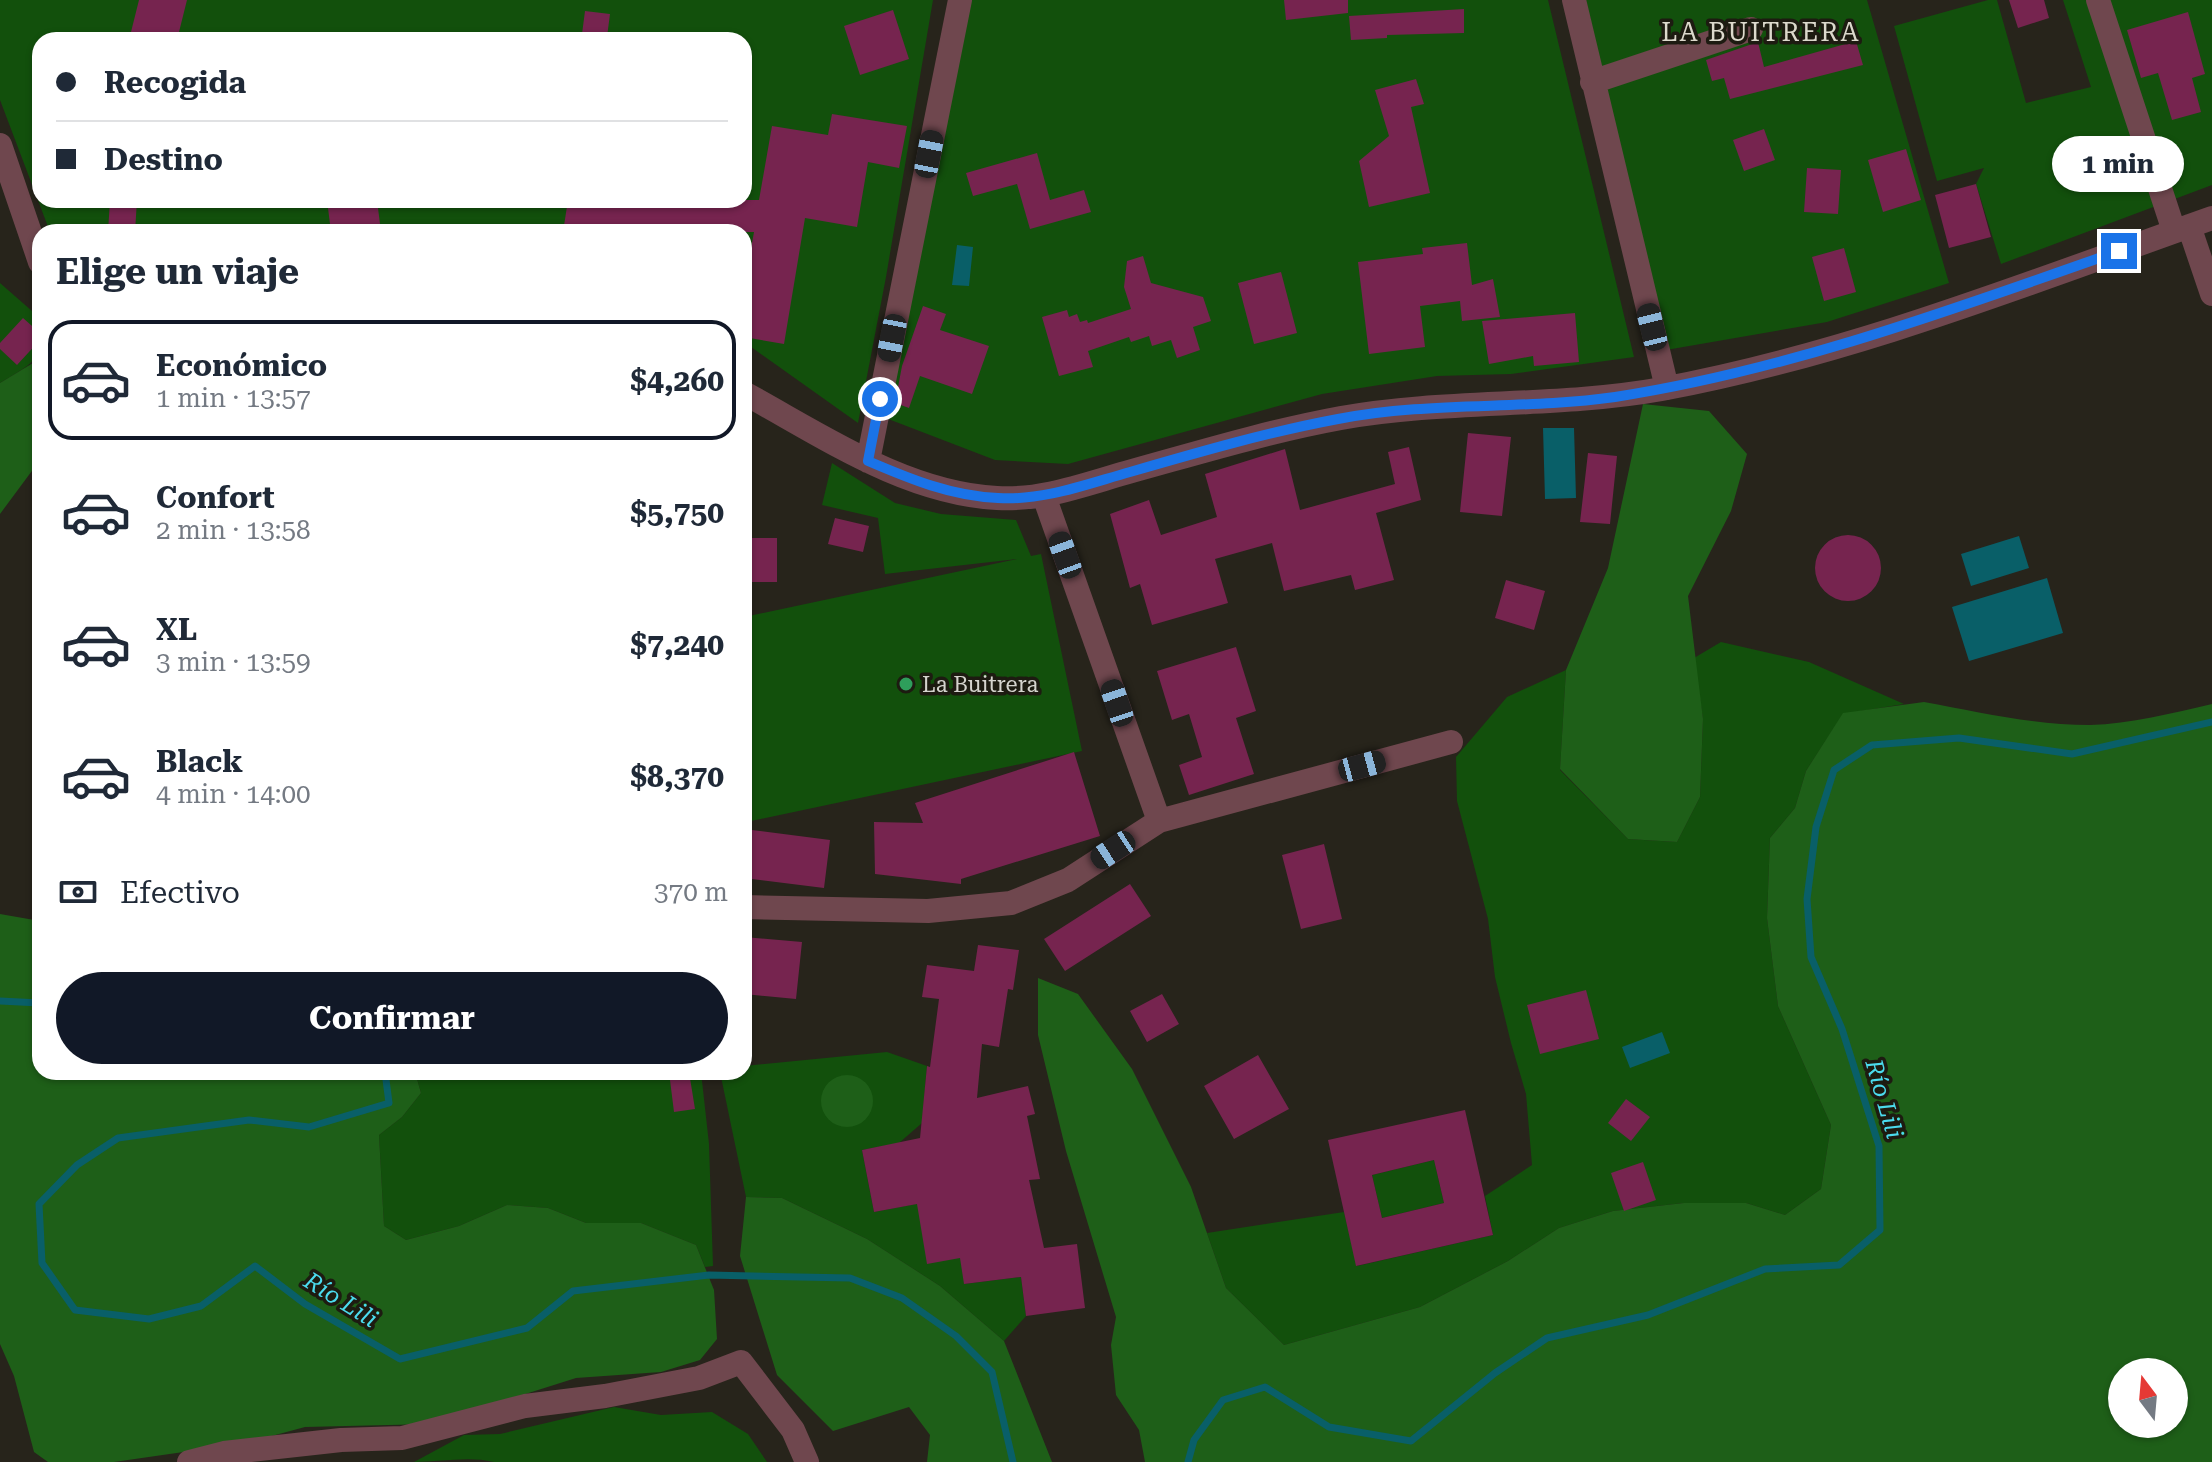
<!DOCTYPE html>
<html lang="es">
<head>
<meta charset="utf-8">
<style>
	body { margin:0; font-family:"Roboto Serif",serif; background:#f2f2f3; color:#1f2937; height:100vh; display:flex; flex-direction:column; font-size:30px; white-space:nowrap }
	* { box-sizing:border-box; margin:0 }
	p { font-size:26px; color:#747a83 }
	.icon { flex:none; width:44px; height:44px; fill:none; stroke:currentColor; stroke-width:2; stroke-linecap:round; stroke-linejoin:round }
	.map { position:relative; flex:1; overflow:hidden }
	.sheet { position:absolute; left:32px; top:224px; width:720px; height:856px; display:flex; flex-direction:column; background:#fff; border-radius:24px; box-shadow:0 2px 6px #0004 }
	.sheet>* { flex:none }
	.hud { position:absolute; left:32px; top:32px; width:720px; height:176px; border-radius:24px; box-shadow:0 2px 6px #0004; display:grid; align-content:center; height:176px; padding:0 24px; background:#fff }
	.needle { width:52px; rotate:344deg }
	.controls { position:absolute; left:2108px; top:1358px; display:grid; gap:16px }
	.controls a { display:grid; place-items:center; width:80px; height:80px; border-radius:50%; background:#fff; box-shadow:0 2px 6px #0004; font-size:40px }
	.end { position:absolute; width:36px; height:36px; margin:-18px; border:10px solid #1a73e8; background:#fff; box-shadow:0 0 0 4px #fff }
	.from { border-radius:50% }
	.bubble { position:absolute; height:56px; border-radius:28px; background:#fff; box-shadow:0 2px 6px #0004; font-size:26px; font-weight:700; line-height:56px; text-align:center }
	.car { position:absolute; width:24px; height:48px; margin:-24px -12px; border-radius:10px; box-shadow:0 0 6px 2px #0007; background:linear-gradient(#222 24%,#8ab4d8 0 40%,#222 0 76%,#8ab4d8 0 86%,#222 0) }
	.hud b { display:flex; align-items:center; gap:28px; height:76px; font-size:30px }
	.hud b+b { border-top:2px solid #e0e1e3 }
	.hud i { width:20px; height:20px; background:#1f2937 }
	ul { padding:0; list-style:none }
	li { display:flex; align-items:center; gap:24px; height:120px; margin:0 16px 12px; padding:0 8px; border:4px solid transparent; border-radius:24px }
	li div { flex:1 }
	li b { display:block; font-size:30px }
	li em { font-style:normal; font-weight:700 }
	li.active { border-color:#111827 }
	li>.icon { width:72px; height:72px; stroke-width:1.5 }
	h2 { padding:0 24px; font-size:36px; line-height:96px }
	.pay { display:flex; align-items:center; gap:20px; height:88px; padding:0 24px; font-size:30px }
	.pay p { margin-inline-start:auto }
	.action { display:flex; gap:16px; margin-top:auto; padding:16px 24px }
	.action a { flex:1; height:92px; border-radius:48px; background:#111827; color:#fff; font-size:32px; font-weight:700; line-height:92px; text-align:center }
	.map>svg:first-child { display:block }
	.green { fill:#12500c; fill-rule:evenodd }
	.forest { fill:#1e5f18; fill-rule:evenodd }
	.water { fill:#095f68 }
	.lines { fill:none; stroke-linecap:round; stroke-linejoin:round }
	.stream { stroke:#095f68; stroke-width:7 }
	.building { fill:#76244f; fill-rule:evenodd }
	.minor { stroke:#6f474e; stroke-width:24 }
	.route { stroke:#1a73e8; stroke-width:10 }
	.leisure-dot { fill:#2e9e5b; stroke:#1d1b11; stroke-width:3 }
	.labels { text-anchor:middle; stroke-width:7; stroke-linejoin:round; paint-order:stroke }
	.poi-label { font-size:22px; fill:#d5d4ce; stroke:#1d1b11; text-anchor:start }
	.water-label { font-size:24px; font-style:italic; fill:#4bdbed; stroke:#1d1b11 }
	.quarter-label { font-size:26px; letter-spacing:2px; fill:#dcd9cc; stroke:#1d1b11 }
</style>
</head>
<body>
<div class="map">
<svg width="2212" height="1462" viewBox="0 0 2212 1462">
	<rect width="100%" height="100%" fill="#27241b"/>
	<path class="green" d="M0,0H933L886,277L858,423L744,342V232H50L0,100ZM40,40H744V200H40Z
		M971,0H1548L1634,357L1511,374L1437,376L1322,394L1068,464L995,460L883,417Z
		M1586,0H1867L1949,283L1827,322L1666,350Z
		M1988,0H1997L2026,103L2091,87L2063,0H2212V185L2001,264L1976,184L1984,168L1937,181L1894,26Z
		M0,283L40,318C40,363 38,360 0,383Z
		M832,463L895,503L941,514L1016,520L1031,556L1041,554L1082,751L751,821L744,787V617L1017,559L885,574L878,518L822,505Z
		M1721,642L1809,662L1904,704L1843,714L1806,771L1795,808L1770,838L1767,918L1778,1006L1831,1125L1821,1189L1785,1215L1746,1203H1684L1613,1211L1559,1228L1508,1261L1420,1307L1284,1345L1226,1288L1207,1233L1344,1212L1357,1266L1493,1235L1485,1196L1532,1165L1526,1094L1511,1043L1495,977L1488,919L1457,801L1456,757L1507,697L1566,670L1560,770L1628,839L1677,842L1700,797L1703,719L1694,658Z
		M887,1052L927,1066L922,1123L899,1143L862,1150L874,1212L977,1192L964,1284L1021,1277L1026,1316L1004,1341L940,1286L867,1239L782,1198L746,1197L720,1072H744V1066Z
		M415,1072H701L709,1144L713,1266L705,1267L696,1245L641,1223H586L548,1208L507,1205L459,1226L406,1240L384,1226L379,1135L402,1117L421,1093Z
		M1434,1160L1444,1203L1382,1218L1372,1175Z
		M614,1407L661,1415L712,1412L748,1434L767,1462H494C468,1456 441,1462 414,1462L464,1435L500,1434Z"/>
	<path class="forest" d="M40,352V460L0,514V383L33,363Z
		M1643,404L1709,411L1747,454L1731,511L1688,596L1703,719L1700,797L1677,842L1628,839L1560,769L1566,670L1608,568Z
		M1924,702C1979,712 2033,725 2090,725C2130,724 2173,713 2212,704V1462H1145L1139,1430L1116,1395L1111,1345L1116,1317L1066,1151L1038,1035V978L1078,994L1132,1069L1191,1187L1226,1288L1284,1345L1420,1307L1508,1261L1559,1228L1613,1211L1684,1203H1746L1785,1215L1821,1189L1831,1125L1778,1006L1767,918L1770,838L1795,808L1806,771L1843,713ZM2122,1372H2174V1424H2122Z
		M0,914L40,921V1072H415L421,1093L402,1117L379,1135L384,1226L406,1240L459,1226L507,1205L548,1208L586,1223H641L696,1245L714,1290L717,1339L700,1360L661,1372L576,1378L431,1424L305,1427L246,1443L114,1462H48L34,1452L14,1376L0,1344Z
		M821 1101a26 26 0 1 1 52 0a26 26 0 1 1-52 0Z
		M746,1197L782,1198L867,1239L940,1286L1004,1341L1052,1462H927L930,1435L909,1407L833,1431L777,1375L740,1256Z"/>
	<path class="water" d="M957,245L973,247L969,286L952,285Z
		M1543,428H1574L1576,498L1545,499Z
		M2019,536L2029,568L1971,586L1961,554Z
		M2047,578L2063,633L1969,661L1952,607Z
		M1662,1032L1670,1053L1630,1068L1622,1047Z"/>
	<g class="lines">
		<path class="stream" d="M0,1001L40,1003
			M385,1072L389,1103L309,1127L249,1120L118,1138L77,1165L39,1204L42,1263L75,1310L149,1319L201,1306L255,1266L305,1304L400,1359L527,1328L573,1291L709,1275L850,1278L902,1298L956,1336L992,1372L1013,1462
			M1188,1462L1194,1440L1223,1400L1265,1387L1329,1427L1411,1441L1495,1373L1547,1338L1648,1315L1765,1269L1839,1265L1880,1230L1879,1146L1842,1029L1811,957L1807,899L1816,827L1834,770L1872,745L1959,738L2072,754L2212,722"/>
	</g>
	<path class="building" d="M139,0H187L177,40H129Z
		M1284,0H1348V13L1286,20Z
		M2009,0H2044L2049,18L2018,28Z
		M1464,9V33L1387,35V38L1351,40L1349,16Z
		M893,10L909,59L860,75L844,26Z
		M585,11L610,14L607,37L582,34Z
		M2188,12L2205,74L2192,78L2201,112L2172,120L2158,73L2141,78L2127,30Z
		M1856,41L1863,65L1730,99L1724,78L1712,81L1706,60L1758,42L1764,67Z
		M1416,79L1424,104L1411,107L1430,193L1369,207L1359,161L1389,136L1375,90Z
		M832,114L907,126L899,168L868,162L857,227L805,218L784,344L744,337V287L754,232H563L568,200H759L772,126L828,135Z
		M1764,129L1775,160L1744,171L1733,140Z
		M1906,149L1921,200L1883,212L1868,160Z
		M1037,153L1050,200L1084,190L1091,212L1030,229L1017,184L973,196L966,173Z
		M1807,168L1841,170L1838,214L1804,212Z
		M1976,184L1991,237L1949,248L1935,195Z
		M110,200H137L135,232H108Z
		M327,200H377L381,232H331Z
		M1467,243L1472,285L1493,279L1500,317L1462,321L1460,301L1420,306L1425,347L1369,354L1358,262L1423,254L1422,248Z
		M1844,248L1856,292L1824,301L1812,257Z
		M1143,256L1151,283L1203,297L1211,321L1193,327L1200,350L1177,358L1171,340L1152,346L1149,336L1131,342L1129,337L1088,351L1093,367L1059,376L1042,317L1067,310L1069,317L1077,314L1080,322L1087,320L1088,323L1131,309L1124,287L1127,261Z
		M1281,272L1297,333L1254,344L1238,283Z
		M923,306L946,314L940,330L989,346L972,394L920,376L909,408L895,403L902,366Z
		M1575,313L1579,362L1534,366L1533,356L1489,364L1482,321Z
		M23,318L40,333V340L17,365L0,349V343Z
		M1468,433L1511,437L1502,516L1460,512Z
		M1409,447L1421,500L1376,513L1394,580L1355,590L1351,575L1284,591L1272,543L1215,559L1228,603L1152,625L1140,584L1130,588L1110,514L1149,500L1161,535L1217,517L1205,474L1285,449L1300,510L1395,484L1388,452Z
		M1588,453L1617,456L1610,524L1580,522Z
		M835,518L869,526L863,552L828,544Z
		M1815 568a33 33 0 1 1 66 0a33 33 0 1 1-66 0Z
		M751,538H777V582H751Z
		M1506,580L1545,591L1534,630L1495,618Z
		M1236,647L1256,711L1236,718L1254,774L1189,795L1179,765L1202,757L1189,714L1172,720L1157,671Z
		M1074,752L1100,836L961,879V884L875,874L874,822L923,823L915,803Z
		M744,829L830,840L824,888L744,878Z
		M1324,844L1342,919L1301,929L1282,855Z
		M1130,884L1151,916L1065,971L1044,939Z
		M744,937L802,942L796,999L744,994Z
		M978,945L1019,950L1013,990L1008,989L999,1047L982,1044L977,1098L1028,1086L1035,1114L1027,1116L1040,1179L1029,1180L1044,1248L1077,1244L1085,1308L1026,1316L1021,1277L964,1284L960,1258L927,1264L917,1204L874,1212L862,1150L920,1138L927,1066L930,1067L939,999L922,997L927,965L974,971Z
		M1586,990L1599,1039L1540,1054L1527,1005Z
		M1162,994L1179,1024L1147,1042L1130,1011Z
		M1258,1055L1289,1109L1234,1139L1204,1086Z
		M669,1072H689L695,1109L674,1112Z
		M1626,1099L1650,1117L1631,1141L1608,1123Z
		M1465,1110L1493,1235L1356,1266L1328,1140ZM1434,1160L1444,1203L1382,1218L1372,1175Z
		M1643,1162L1656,1200L1624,1211L1611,1173Z"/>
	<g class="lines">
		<path class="minor" d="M1574,0L1667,388
			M2098,0L2174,231
			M1592,82L1751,29
			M0,145L40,262
			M2189,226L2212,294
			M744,393C823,436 905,493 997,498C1043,501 1088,483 1132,471C1201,452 1270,431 1341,418C1447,399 1556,408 1662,389C1851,354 2031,282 2212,218
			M868,461L960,0
			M1044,496L1159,821
			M744,907L928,911L1011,903L1068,880L1159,821L1451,742
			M189,1462L224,1453L341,1440L402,1438L525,1406L605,1396L699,1378L741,1362L793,1430L807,1462"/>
	</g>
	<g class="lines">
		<path class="route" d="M880,399L868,461C910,479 951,496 998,498C1043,501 1087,484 1130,472C1199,452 1268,432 1338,419C1429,401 1524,410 1615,397C1789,370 1954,309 2119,251"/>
	</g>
	<circle class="leisure-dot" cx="906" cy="684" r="8"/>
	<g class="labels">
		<g class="poi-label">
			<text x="922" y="692">La Buitrera</text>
		</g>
		<g class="water-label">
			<text transform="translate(1884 1099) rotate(74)" y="8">Río Lili</text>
			<text transform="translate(341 1300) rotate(32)" y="8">Río Lili</text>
		</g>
		<g class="quarter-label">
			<text x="1761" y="41">LA BUITRERA</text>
		</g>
	</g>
</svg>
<div class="controls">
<a><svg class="needle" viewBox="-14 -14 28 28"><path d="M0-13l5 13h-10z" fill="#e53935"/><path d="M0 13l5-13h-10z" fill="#747a83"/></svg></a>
</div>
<i class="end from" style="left:880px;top:399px"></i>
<i class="end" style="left:2119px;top:251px"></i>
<div class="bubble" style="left:2052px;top:136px;width:132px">1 min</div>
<i class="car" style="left:929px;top:154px;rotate:11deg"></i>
<i class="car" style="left:1652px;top:327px;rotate:346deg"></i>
<i class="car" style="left:892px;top:338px;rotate:191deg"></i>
<i class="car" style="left:1065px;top:555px;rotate:340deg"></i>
<i class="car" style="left:1117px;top:703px;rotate:341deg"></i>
<i class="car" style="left:1362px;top:766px;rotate:75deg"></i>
<i class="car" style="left:1113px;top:850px;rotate:237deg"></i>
<div class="hud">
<b><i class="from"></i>Recogida</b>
<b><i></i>Destino</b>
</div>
<section class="sheet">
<h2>Elige un viaje</h2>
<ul>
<li class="active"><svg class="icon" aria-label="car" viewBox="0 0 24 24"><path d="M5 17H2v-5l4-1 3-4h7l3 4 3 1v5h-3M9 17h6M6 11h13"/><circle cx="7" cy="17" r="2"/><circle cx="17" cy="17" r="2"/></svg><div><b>Económico</b><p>1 min · 13:57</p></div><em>$4,260</em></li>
<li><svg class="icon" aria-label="car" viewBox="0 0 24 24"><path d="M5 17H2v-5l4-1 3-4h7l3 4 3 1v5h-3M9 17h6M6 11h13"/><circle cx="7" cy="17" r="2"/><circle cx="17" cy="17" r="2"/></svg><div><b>Confort</b><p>2 min · 13:58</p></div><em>$5,750</em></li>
<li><svg class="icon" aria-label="car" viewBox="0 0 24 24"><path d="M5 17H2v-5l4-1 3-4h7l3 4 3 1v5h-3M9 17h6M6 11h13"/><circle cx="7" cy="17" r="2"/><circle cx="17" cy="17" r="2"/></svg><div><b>XL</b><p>3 min · 13:59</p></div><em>$7,240</em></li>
<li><svg class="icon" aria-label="car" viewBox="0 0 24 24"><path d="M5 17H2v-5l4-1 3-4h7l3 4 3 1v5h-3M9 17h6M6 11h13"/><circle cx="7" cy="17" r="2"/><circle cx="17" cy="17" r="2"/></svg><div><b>Black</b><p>4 min · 14:00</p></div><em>$8,370</em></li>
</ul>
<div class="pay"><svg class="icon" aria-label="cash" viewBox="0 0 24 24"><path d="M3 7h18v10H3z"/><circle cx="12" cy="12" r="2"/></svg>Efectivo<p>370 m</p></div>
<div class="action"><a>Confirmar</a></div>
</section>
</div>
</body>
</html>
